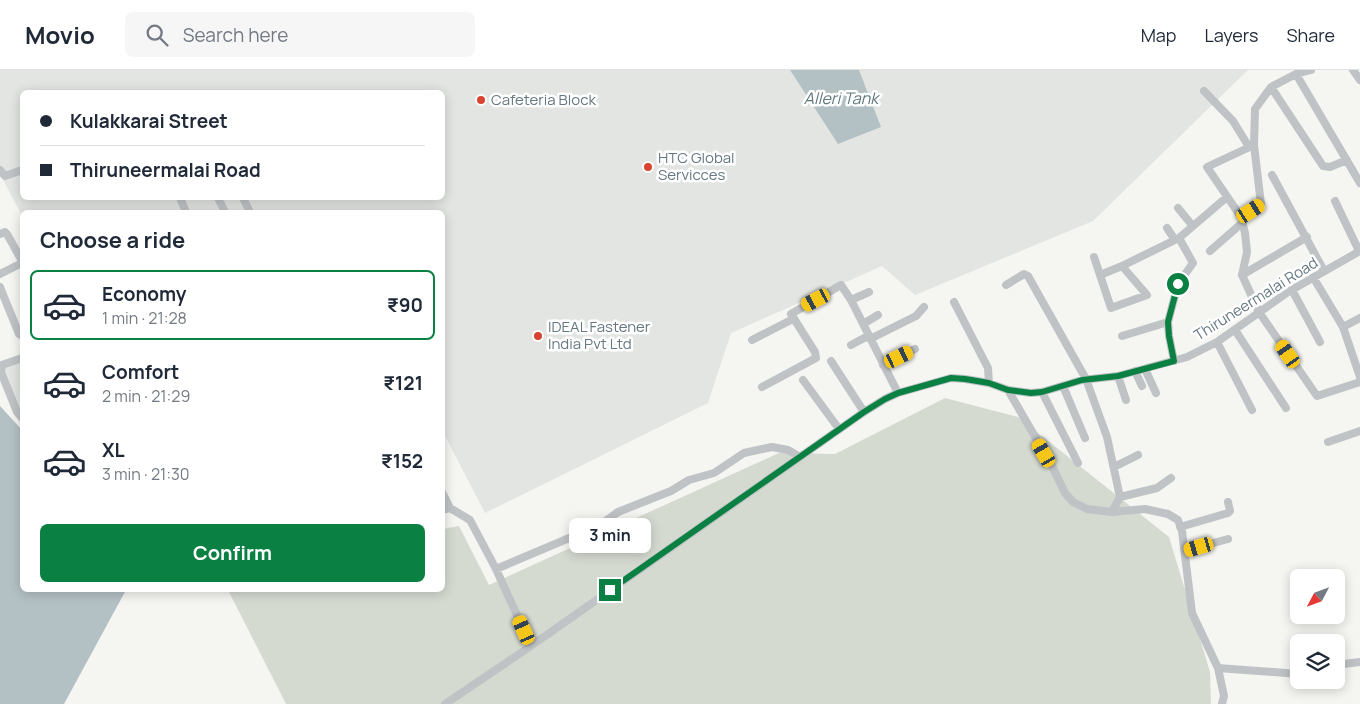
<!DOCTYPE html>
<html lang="en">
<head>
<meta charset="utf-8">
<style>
	body { margin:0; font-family:Manrope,sans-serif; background:#f6f6f7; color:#1f2937; height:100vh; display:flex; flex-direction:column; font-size:19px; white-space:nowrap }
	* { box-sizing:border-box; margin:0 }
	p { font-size:16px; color:#747a83 }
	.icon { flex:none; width:28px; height:28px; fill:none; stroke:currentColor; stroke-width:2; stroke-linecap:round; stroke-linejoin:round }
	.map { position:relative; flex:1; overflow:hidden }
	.details { position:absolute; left:20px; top:140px; width:425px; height:382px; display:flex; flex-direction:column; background:#fff; border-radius:8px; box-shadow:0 2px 12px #0003 }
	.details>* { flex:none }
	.hud { position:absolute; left:20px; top:20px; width:425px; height:110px; border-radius:8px; box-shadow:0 2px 12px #0003; display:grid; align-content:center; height:110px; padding:0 20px; background:#fff }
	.needle { width:32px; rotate:229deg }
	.buttons { position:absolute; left:1290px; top:499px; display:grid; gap:10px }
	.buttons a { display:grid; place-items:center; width:55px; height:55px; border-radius:8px; background:#fff; box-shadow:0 2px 12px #0003; font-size:25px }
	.end { position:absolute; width:22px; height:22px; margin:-11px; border:6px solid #0b8043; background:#fff; box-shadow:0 0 0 2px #fff }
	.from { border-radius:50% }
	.bubble { position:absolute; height:35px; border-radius:8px; background:#fff; box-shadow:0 2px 12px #0003; font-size:16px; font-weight:700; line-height:35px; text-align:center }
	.car { position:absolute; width:15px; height:30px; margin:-15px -8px; border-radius:6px; box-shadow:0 0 4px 1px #0007; background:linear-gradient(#f5c518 24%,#345 0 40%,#f5c518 0 76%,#345 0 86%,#f5c518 0) }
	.hud b { display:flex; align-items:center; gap:18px; height:48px; font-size:19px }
	.hud b+b { border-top:1px solid #e0e1e3 }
	.hud i { width:12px; height:12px; background:#1f2937 }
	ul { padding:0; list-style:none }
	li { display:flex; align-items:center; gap:15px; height:70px; margin:0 10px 8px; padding:0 10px; border:2px solid transparent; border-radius:8px }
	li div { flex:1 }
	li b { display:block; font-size:19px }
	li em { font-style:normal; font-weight:700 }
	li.current { border-color:#0b8043 }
	li>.icon { width:45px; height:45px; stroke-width:1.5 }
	h2 { padding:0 20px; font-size:22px; line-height:60px }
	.cta { display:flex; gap:10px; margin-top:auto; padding:10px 20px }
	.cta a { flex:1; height:58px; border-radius:8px; background:#0b8043; color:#fff; font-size:20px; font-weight:700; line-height:58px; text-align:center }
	header { display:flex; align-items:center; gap:30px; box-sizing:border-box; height:70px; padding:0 25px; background:#fff; border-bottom:1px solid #e0e1e3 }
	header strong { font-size:24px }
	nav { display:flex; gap:28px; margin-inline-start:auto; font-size:18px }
	.search { width:350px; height:45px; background:#f6f6f7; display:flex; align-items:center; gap:12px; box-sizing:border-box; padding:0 18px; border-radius:8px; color:#747a83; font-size:19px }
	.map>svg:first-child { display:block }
	.built { fill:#e3e5e3; fill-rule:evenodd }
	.green { fill:#d5dad1 }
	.water { fill:#b4c1c4 }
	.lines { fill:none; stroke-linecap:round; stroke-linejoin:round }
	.minor { stroke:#bfc3c6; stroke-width:8 }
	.route { stroke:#0b8043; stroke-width:6 }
	.poi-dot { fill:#d8442f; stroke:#fff; stroke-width:2 }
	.labels { text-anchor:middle; stroke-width:5; stroke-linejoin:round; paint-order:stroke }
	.poi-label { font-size:15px; fill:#667881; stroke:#fff; text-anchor:start }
	.street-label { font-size:15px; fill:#667881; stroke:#fff }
	.water-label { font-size:16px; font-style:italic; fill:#62797e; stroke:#fff }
</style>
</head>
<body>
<header>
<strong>Movio</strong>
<div class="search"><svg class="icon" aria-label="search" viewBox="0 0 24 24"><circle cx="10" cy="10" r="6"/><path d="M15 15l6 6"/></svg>Search here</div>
<nav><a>Map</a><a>Layers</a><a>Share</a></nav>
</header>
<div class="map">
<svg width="1360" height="634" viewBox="0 0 1360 634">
	<rect width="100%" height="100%" fill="#f5f5f2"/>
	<path class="built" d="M0,0H1248L1093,151L915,225L882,196L731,263L708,333L485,443L443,362L442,142H22V146L0,104ZM22,22H442V128H22Z
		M22,288V344L17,339L0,299Z"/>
	<path class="green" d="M945,328L1018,347L1169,467L1210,602L1211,634H286L228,520H442L443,459L459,456L489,515L779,383L835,384Z"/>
	<path class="water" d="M790,0H859L881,57L838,74Z
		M0,336L22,360V520H126L64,634H0Z"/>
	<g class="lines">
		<path class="minor" d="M1353,0L1360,10
			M1296,4L1360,113
			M1271,17L1323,96L1330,97L1347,90
			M1204,21L1233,51L1249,77
			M1254,75L1207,97L1241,147L1245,163L1247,182L1242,205L1259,242L1317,326L1360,312
			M0,100L5,106L22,100
			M1272,105L1324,201
			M180,128L186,142
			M218,128L225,142
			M243,128L250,142
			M1335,131L1359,181
			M1178,138L1192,155
			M1241,147L1261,134L1254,75L1255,39L1271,17L1296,4L1311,0
			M1167,158L1175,170
			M0,164L5,162L7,164L22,191
			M1210,181L1242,153
			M1094,187L1100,205
			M1122,196L1147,225L1111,238L1100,205L1122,196L1179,168L1227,127
			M0,204L22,193
			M1242,205L1307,167
			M1313,207L1343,257L1360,307
			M1006,215L1024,204L1028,206L1086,309L1107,367L1120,427L1112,442
			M0,217L19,264L22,266
			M1292,220L1320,272
			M851,230L869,222
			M954,232L988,298L989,313
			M863,254L878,245
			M1343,257L1360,248
			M1235,260L1286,338
			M1122,266L1168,252
			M870,269L916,246L924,237
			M752,270L793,249
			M1217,272L1252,340
			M851,275L868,266
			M22,288L2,295L1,302L17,342L22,348
			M831,291L864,342
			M1174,291L1169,266L1168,252L1178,214L1193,193L1179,168
			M883,295L915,279
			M1145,299L1156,323
			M1135,301L1142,316
			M1118,306L1126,330
			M803,310L839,359
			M1063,316L1085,368
			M762,317L816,288L815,282L791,244L841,215L851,230L898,323
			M1008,320L1052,396L1065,423L1073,432L1087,439L1112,442L1145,439L1168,444L1178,450L1182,461L1192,543L1218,598
			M1042,322L1078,393
			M1328,372L1360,361
			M1114,397L1138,385
			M442,422L450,438
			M1120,427L1157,418L1171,408
			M442,440L450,438L470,450L496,499L531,576
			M1180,457L1228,443L1230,441L1228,432
			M1185,481L1228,469
			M496,499L600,455L618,442L671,421L689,410L714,403L744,383L772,377L788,380L800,387
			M1336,595L1360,592
			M445,634L531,576L864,342L885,329L898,323L951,308L965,309L989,313L1008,320L1031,323L1042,322L1082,310L1118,306L1187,287L1217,272L1288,222L1360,181
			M1222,634L1224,626L1218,598L1299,604"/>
	</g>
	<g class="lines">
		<path class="route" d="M610,520L864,342L885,329L898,323L951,308L965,309L989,313L1008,320L1031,323L1042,322L1082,310L1118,306L1174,291L1169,266L1168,252L1178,214"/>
	</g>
	<g class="poi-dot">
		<circle cx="481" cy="30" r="5"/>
		<circle cx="648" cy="97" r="5"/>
		<circle cx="538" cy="266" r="5"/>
	</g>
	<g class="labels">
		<g class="poi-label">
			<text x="491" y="35">Cafeteria Block</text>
			<text x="658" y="93">HTC Global<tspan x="658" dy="17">Servicces</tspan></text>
			<text x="548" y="262">IDEAL Fastener<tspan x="548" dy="17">India Pvt Ltd</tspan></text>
		</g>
		<g class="street-label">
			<text transform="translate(1256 229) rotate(-32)" y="5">Thiruneermalai Road</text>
		</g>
		<g class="water-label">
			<text x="841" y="34">Alleri Tank</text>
		</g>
	</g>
</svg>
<div class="buttons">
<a><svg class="needle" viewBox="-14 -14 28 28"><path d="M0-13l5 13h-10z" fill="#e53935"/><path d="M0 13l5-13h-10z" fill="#747a83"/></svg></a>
<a><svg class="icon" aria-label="layers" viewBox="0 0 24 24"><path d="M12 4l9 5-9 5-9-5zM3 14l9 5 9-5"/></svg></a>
</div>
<i class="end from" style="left:1178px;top:214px"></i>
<i class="end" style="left:610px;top:520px"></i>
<div class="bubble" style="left:569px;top:448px;width:82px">3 min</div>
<i class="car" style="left:1251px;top:141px;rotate:57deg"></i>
<i class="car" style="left:816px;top:230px;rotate:242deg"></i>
<i class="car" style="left:1288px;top:284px;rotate:325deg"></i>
<i class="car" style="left:899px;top:287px;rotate:64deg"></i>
<i class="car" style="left:1044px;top:383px;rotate:330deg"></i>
<i class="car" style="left:1199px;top:477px;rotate:254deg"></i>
<i class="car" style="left:524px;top:560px;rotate:336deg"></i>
<div class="hud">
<b><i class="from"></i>Kulakkarai Street</b>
<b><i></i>Thiruneermalai Road</b>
</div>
<section class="details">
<h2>Choose a ride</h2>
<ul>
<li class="current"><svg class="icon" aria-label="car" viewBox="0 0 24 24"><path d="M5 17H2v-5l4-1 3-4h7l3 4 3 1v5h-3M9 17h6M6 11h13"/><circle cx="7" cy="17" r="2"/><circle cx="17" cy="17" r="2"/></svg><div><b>Economy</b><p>1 min · 21:28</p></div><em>₹90</em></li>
<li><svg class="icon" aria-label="car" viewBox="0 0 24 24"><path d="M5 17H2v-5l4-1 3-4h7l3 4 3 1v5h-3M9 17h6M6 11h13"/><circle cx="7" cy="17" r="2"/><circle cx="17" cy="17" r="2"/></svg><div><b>Comfort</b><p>2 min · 21:29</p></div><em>₹121</em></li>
<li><svg class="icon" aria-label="car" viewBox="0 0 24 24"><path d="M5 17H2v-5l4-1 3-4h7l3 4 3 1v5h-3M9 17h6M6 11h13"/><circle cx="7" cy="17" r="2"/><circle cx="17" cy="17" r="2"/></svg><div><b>XL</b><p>3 min · 21:30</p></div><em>₹152</em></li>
</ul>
<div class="cta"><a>Confirm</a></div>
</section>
</div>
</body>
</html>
